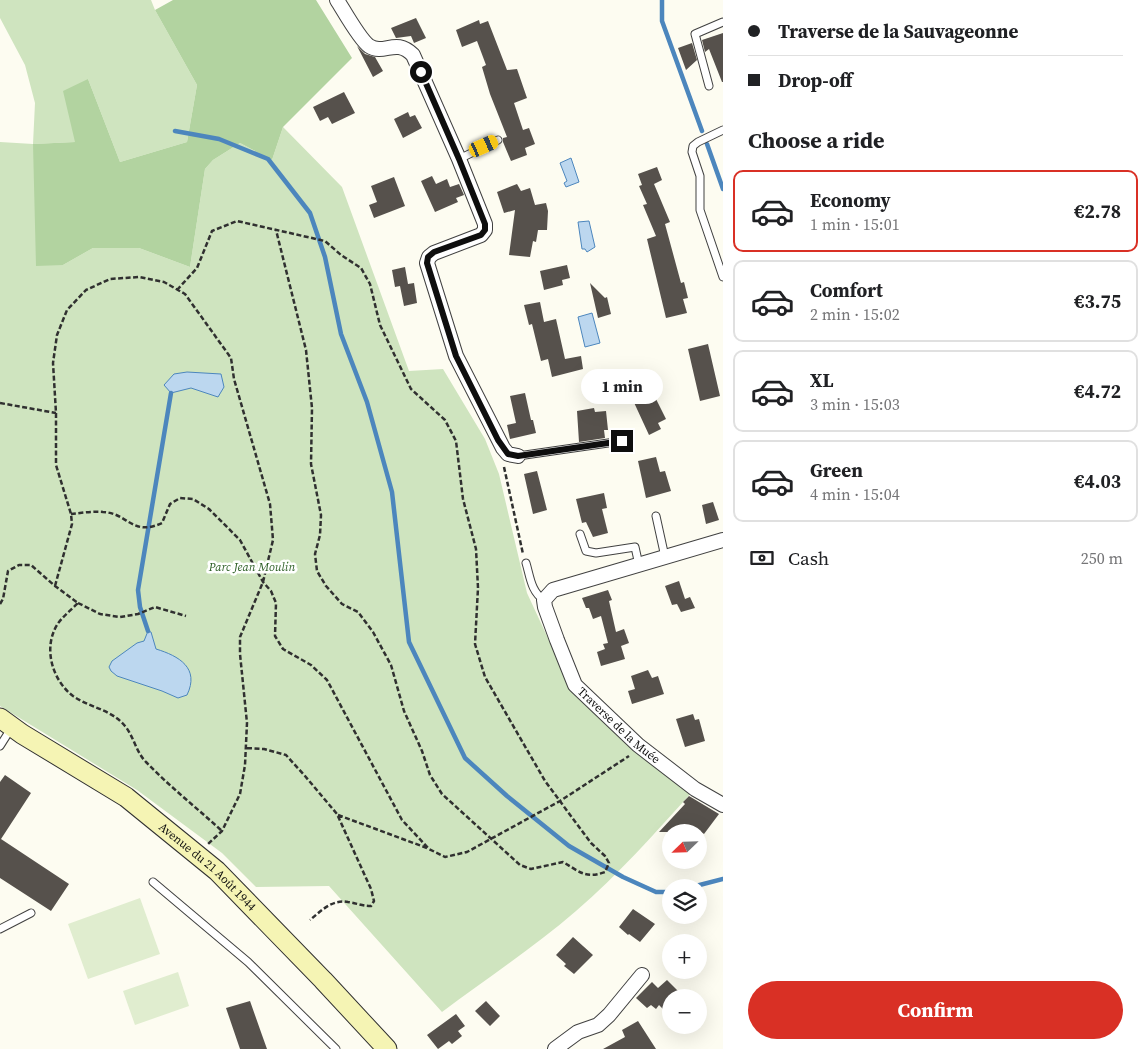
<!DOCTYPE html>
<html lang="en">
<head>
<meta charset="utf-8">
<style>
	body { margin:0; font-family:"Source Serif 4",serif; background:#f6f6f6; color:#202124; height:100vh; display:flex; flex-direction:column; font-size:19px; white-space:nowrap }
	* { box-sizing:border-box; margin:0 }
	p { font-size:16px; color:#757577 }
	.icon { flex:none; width:28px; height:28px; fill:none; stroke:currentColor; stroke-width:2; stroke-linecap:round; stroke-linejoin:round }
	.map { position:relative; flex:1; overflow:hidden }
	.side { display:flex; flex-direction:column; background:#fff; width:425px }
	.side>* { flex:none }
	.guide { display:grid; align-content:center; height:110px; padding:0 25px; background:#fff }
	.needle { width:32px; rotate:247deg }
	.fabs { position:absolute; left:662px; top:824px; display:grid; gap:10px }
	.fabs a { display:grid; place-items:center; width:45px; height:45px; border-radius:50%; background:#fff; box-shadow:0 5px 20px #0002; font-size:25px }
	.end { position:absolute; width:22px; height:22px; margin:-11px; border:6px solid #0e0e0e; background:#fff; box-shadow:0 0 0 2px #fff }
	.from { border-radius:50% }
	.bubble { position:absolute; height:35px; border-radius:18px; background:#fff; box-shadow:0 5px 20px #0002; font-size:16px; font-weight:700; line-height:35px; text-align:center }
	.car { position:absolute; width:15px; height:30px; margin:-15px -8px; border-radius:6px; box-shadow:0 0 4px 1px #0007; background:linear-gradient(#f5c518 24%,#345 0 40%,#f5c518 0 76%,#345 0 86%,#f5c518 0) }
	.guide b { display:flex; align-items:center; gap:18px; height:48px; font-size:19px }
	.guide b+b { border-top:1px solid #e0e0e0 }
	.guide i { width:12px; height:12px; background:#202124 }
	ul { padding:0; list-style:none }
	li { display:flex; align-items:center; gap:15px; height:82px; margin:0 10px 8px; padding:0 15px; border:2px solid #e0e0e0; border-radius:10px }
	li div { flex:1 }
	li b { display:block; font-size:19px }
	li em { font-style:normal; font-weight:700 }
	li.current { border-color:#d93025 }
	li>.icon { width:45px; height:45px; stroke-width:1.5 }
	h2 { padding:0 25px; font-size:22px; line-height:60px }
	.pay { display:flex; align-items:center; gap:12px; height:55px; padding:0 25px; font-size:19px }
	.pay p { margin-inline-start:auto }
	.button { display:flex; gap:10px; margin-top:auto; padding:10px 25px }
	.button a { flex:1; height:58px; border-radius:30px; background:#d93025; color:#fff; font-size:20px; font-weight:700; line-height:58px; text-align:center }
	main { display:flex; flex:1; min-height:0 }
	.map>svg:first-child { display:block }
	.green { fill:#cfe4bf }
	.forest { fill:#b2d3a0 }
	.pitch { fill:#e0edcf }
	.water { fill:#bcd7ef; stroke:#4c86bd }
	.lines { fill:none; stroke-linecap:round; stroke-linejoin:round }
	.stream { stroke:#4c86bd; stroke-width:4.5 }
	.building { fill:#56514c }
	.service-casing { stroke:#414141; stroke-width:9 }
	.minor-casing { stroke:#414141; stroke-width:16 }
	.secondary-casing { stroke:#303030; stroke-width:21 }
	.path { stroke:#303030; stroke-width:2.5; stroke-dasharray:5 2.5; stroke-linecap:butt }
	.service { stroke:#fff; stroke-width:7 }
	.minor { stroke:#fff; stroke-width:14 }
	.secondary { stroke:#f5f4b4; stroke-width:19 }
	.route { stroke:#0e0e0e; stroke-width:6 }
	.labels { text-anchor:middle; stroke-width:5; stroke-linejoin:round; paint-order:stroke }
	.park-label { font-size:12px; font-style:italic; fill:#2d5f26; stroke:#fff }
	.street-label { font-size:12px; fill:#0e0e0e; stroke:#fff }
</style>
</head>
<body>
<main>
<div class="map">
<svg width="723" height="1049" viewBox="0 0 723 1049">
	<rect width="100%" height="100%" fill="#fdfcf1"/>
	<path class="green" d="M0,0H151L155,10L197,85L187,142L120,162L88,79L75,142L33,144L63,265L93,248H139L190,267L205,169L213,160L240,143L272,160L283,127L342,187L409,371L443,369L485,439L499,474L527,593L572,690L692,792C655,833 618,875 576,911C533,948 486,979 442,1012L329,886L256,887L222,853L137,790L0,706V142L33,144L35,103L25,65L0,18Z"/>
	<path class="forest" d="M173,0H316L352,58L283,127L272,160L240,143L213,160L205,169L190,267L139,248H93L63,265L36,266L33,144L75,142L63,91L88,79L120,162L187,142L197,85L155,10Z"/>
	<path class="pitch" d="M140,898L160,954L88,979L68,924Z
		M178,972L189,1006L135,1025L123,991Z"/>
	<path class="water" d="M571,158L579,182L566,187L564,183L567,181L560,163Z
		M589,221L595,247L587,252L585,249H582L578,222Z
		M592,313L600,343L585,347L578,317Z
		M187,372L221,374L224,387L218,397L191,388L171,393L164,385L174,374Z
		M148,631L151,632L156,649C179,656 200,668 187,695L178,698L162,691L117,676L111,671L109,667L112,661L137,643L144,641Z"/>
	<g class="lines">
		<path class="stream" d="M662,0V21L702,131
			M175,131L219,139L268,159L310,213L325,257L341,334L367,402L392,492L409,642L465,758L507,796L569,846L623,877L656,892H671
			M707,144L723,189
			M148,631L140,607L138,590L171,393
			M688,888L723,879"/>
	</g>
	<path class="building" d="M416,18L426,38L414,43L411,36L396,38L391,28Z
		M479,20L480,24L488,21L507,70L517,69L527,98L514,103L523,130L529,128L535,144L525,148L527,155L511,161L503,142V138L507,137L490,94L482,67L486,65L477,41L462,47L456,30Z
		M723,33V82H722L709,49L705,52L702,40Z
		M692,43L697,60L686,70L678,48Z
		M357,46L365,54L375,57L383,71L373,77Z
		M344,92L355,113L332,124L328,117L320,121L313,107Z
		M408,112L410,117L415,115L422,128L403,138L394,119Z
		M657,167L662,180L654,184L670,222L665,224L681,283L684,282L688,298L683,299L687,313L666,318L647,239L656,236L643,205L647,204L639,186L642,185L638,174Z
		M432,176L436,184L447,179L450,187L459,184L464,195L456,198L458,202L435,212L421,181Z
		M394,177L405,206L374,218L369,205L377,202L371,186Z
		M517,184L521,191L530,188L535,205L546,203L548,211L547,230H538L536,242L533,241L530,257L509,255L515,210L504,213L497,192Z
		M567,265L570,278L562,280L563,285L544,290L540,271Z
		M405,267L408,284L414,283L417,303L404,306L400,286L395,287L392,270Z
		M590,283L605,298L607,297L611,314L598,318Z
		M540,302L544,322L556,319L565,359L581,356L583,369L552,377L548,359L541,361L532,324L529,325L524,305Z
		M708,344L720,396L700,401L688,349Z
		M650,387L666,419L658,423L661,429L649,435L631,396Z
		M525,393L531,420H533L536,433L510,439L507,425L516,423L510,396Z
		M594,408L595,412L606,411L608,430H604L605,438L579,442L577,411Z
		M656,457L660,472L665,471L671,491L646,498L638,461Z
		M537,471L547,510L533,514L524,474Z
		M604,493L607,508L602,509L608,533L593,537L586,522L582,523L576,499Z
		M713,502L719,520L706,524L702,505Z
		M679,581L685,599L690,597L695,608L681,612L677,604L672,605L665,586Z
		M608,590L612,600L609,601L616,632L624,629L629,643L621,646L625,659L601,666L597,652L605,649L603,644L608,643L601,616L593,619L589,608H586L582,598Z
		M648,670L652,678L658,676L664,694L632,704L628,691L635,689L631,676Z
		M693,714L695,720L699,719L705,741L685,747L676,719Z
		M5,775L31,793L1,839L69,884L51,911L0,878V782Z
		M689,796L719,814L704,834L701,832H659L685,804L683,802Z
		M633,909L655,924L640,942L629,934L628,935L619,927Z
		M573,937L593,955L574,974L564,966L566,964L556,955Z
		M667,980L685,998H671V1017L659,1005L656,1009L651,1005L647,1008L636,998L652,982L658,988Z
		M250,1001L262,1035L267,1049H240L226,1008Z
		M486,1001L500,1016L490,1026L475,1011Z
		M456,1014L465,1026L458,1031L462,1036L452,1044L449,1041L438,1049L427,1035Z
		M638,1021L656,1049H603L625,1037L622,1030Z"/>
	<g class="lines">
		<g class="service-casing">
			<path id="service" d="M709,86L695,34L723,22
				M723,130L698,142L693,146L692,152L700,176V210L723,277
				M459,159L498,140
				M518,456L622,441
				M656,516L665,557
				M580,534L586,551L596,553L635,547L639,565
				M526,563C530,576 531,592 544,600
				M0,746L12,727
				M153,882L248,962L336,1049
				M0,929L31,913"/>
		</g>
		<g class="minor-casing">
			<g id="minor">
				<path d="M337,0C344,11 360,40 369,46C385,56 395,37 413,55L459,159L485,224V230L481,235L434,253L429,257L427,263L456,356L503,448L508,454L518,456"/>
				<path id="s1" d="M723,540L553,590L544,600L545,607L557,640L575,685L638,745L695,789L723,805"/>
				<path d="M555,1049L578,1032L598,1025L609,1015L642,975"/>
			</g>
		</g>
		<g class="secondary-casing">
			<g id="secondary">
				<path id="s2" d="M0,718L22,734L126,797L217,871L323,980L387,1049"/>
			</g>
		</g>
		<path class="path" d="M177,290L197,268L212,231L237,221L325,241L341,255L361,268L370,284L380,325L411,389L445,420L456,441L463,499L476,549L478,588L475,644L485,677L545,781L591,843L605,856L609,863L605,872C586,879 580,872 563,862L531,869L520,865L442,794L430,775L422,751L404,711L391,665L373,632L358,612L342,604L326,586L317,571L315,554L320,535L321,515L311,464L312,408L306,350L276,230
			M0,403L56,413
			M504,467L523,554
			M71,514C81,513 92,511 103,512C128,513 132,537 162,523L170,504L180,498L193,499L209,509L240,540L263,582L271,591L276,603L275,636L283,649L311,665L327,680L402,820L429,849L445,857L467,852L560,801L629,756
			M55,586L72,524L71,514L56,465V413L53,363L57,335L67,310L86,290L110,279L139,277L164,282L185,294L231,358L234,379L270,504L273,540L263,582L240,637V654L247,723L245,765L240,794L222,831L208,844
			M78,603L100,614L120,617L138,614L155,607L186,616
			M0,604L3,599L8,571L19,565H31L55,586L78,603C71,610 62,617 57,625C43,648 52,680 73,696C90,708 111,709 125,726C134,737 136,752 146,762C170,787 197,808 222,831
			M247,748L264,749L286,755L305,776L337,814L371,889L374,901L371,906C362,906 356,903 348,902C332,899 321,911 310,920
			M338,815L427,848"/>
		<use href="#service" class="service"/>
		<use href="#minor" class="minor"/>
		<use href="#secondary" class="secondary"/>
	</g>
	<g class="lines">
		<path class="route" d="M421,72L459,159L485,224V230L481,235L434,252L428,257L427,263L456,356L498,440L508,454L518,456L622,441"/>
	</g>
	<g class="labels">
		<g class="park-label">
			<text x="252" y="571">Parc Jean Moulin</text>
		</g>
		<g class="street-label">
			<text dy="4" stroke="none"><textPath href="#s1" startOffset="341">Traverse de la Muée</textPath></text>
			<text dy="4" stroke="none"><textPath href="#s2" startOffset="256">Avenue du 21 Août 1944</textPath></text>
		</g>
	</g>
</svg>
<div class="fabs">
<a><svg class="needle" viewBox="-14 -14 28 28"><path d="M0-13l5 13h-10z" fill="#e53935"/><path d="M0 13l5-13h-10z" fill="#757577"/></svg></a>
<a><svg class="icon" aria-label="layers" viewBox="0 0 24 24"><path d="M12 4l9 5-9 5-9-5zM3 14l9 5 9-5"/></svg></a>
<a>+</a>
<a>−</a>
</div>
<i class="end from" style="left:421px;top:72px"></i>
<i class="end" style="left:622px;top:441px"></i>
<div class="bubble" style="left:581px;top:369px;width:82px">1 min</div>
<i class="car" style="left:484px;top:146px;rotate:66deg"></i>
</div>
<section class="side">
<div class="guide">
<b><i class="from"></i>Traverse de la Sauvageonne</b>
<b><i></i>Drop-off</b>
</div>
<h2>Choose a ride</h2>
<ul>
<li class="current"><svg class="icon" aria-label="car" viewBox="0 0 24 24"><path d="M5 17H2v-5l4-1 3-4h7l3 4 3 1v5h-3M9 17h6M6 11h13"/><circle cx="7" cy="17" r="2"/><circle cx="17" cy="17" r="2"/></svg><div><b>Economy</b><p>1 min · 15:01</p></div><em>€2.78</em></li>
<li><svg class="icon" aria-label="car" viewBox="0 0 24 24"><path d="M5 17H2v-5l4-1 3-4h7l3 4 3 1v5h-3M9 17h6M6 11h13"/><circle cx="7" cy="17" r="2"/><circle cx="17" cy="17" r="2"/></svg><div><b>Comfort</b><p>2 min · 15:02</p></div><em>€3.75</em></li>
<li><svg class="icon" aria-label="car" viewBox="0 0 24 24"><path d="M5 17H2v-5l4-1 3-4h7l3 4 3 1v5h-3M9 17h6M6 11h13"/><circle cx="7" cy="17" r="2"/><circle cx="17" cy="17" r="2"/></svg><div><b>XL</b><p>3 min · 15:03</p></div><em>€4.72</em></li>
<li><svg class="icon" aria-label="car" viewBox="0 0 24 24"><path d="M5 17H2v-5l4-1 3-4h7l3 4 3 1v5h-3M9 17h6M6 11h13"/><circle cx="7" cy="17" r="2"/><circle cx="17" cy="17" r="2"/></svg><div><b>Green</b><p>4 min · 15:04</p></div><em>€4.03</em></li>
</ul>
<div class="pay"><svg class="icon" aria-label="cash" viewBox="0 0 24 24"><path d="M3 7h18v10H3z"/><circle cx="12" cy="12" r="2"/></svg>Cash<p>250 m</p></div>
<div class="button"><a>Confirm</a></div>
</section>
</main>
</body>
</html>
